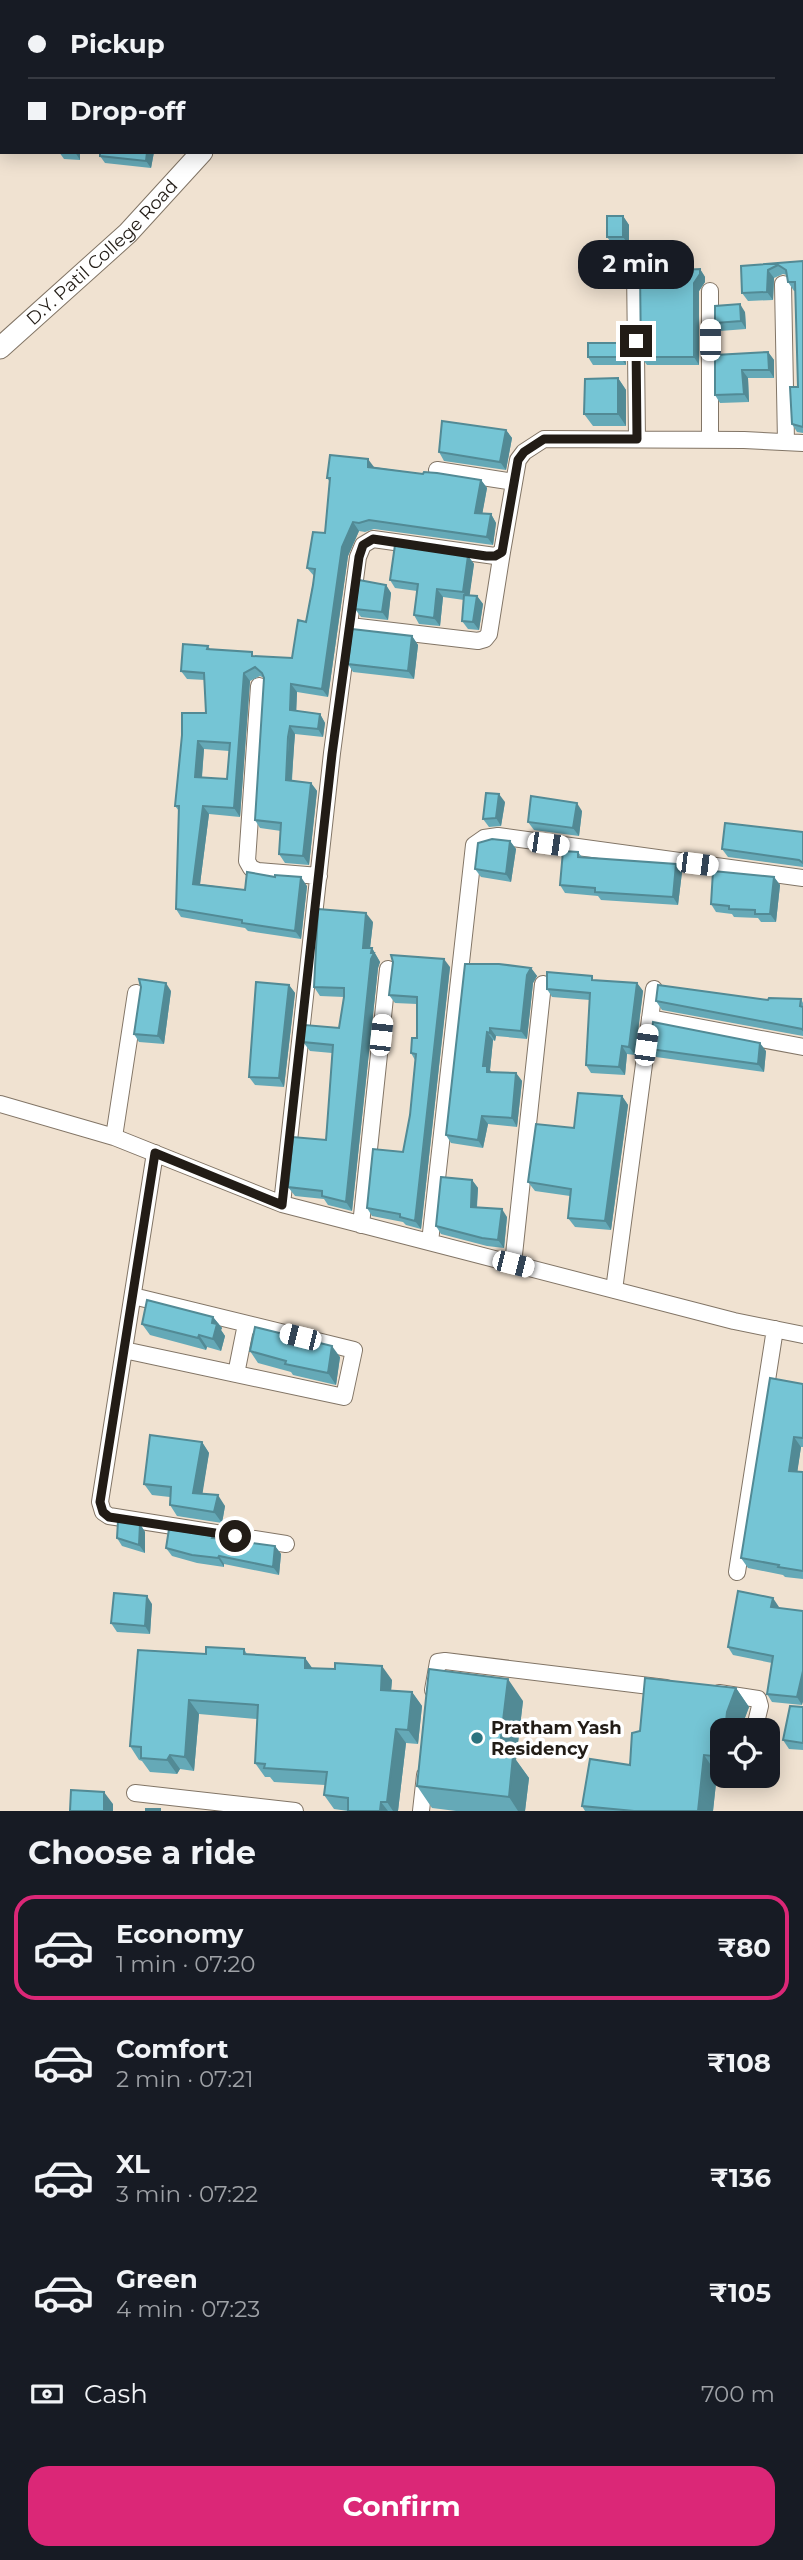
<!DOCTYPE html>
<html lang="en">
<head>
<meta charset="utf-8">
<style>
	body { margin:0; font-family:Montserrat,sans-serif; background:#242831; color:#f1f3f6; height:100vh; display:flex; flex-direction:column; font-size:26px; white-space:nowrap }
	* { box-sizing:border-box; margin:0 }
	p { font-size:23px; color:#9ea1a6 }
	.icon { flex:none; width:38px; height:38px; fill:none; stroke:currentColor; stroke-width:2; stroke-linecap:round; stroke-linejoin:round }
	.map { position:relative; height:1811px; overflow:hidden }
	.side { display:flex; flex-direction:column; background:#171b24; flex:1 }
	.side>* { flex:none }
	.guide { position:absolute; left:0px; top:0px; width:803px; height:154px; box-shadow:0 4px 18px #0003; display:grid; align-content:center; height:154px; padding:0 28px; background:#171b24 }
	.fabs { position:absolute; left:710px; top:1718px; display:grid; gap:14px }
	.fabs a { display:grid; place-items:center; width:70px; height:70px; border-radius:14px; background:#171b24; box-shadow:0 4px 18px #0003; font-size:35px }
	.end { position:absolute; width:32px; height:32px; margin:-16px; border:9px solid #221c16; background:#fff; box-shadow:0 0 0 4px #fff }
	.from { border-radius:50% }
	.bubble { position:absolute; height:49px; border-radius:21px; background:#171b24; box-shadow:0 4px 18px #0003; font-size:23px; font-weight:700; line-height:49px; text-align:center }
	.car { position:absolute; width:21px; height:42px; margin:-21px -10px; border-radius:9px; box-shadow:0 0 5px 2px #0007; background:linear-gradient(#fff 24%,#345 0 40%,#fff 0 76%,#345 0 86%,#fff 0) }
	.guide b { display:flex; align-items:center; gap:24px; height:66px; font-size:26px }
	.guide b+b { border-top:2px solid #363941 }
	.guide i { width:18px; height:18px; background:#f1f3f6 }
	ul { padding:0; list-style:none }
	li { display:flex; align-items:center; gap:21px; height:105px; margin:0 14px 10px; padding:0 14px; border:4px solid transparent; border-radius:21px }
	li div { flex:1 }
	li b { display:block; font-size:26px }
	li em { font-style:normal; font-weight:700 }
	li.current { border-color:#db2777 }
	li>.icon { width:63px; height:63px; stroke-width:1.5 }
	h2 { padding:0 28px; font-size:32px; line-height:84px }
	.pay { display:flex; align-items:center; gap:18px; height:77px; padding:0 28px; font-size:26px }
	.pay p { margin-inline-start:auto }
	.button { display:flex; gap:14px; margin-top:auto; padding:14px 28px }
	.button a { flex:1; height:80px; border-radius:21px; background:#db2777; color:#fff; font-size:28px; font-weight:700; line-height:80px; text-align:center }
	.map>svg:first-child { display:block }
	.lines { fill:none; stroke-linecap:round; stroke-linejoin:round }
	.street-casing { stroke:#827566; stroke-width:18 }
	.secondary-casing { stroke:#827566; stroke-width:23 }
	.street { stroke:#fff; stroke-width:16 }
	.secondary { stroke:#fff; stroke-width:21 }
	.wall { fill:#65a9b7; fill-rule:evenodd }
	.shaded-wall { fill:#528a95 }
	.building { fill:#75c5d5; stroke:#528a95; stroke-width:2; fill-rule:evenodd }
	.route { stroke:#221c16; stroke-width:9 }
	.poi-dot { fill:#2c737f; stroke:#fff; stroke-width:2.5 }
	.labels { text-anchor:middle; stroke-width:7; stroke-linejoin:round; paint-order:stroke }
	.street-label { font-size:18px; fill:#221c16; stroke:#fff }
	.poi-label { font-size:18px; font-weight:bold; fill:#221c16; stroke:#fff; text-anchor:start }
</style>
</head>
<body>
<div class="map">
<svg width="803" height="1811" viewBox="0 0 803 1811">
	<rect width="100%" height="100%" fill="#f0e2d1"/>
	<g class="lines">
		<g class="street-casing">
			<path id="street" d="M0,83H2
				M635,267L637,439
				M783,284L786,442
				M710,440V291
				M437,470L514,482
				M350,626L478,641L485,639L489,634L502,552
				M259,686L247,861L251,868L258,871L319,876
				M650,1018L803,1047
				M0,1104L114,1137L282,1204L734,1321L803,1335
				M114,1137L136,993
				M155,1153L100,1502L103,1512L109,1516L286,1544
				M282,1204L332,753L358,557L363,545L373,539L495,556L502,552L518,460L524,452L544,439L744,440L803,443
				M361,1225L388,969
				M430,1242L474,845L484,838L498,836L803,878
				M513,1264L543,984
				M614,1290L654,989
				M124,1350L344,1397L354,1350L133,1296
				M236,1374L246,1324
				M737,1572L775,1329
				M433,1690L438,1662L445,1661L666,1688
				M719,1693L758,1699L760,1706L754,1731
				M135,1793L295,1811
				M421,1811L425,1775"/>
		</g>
		<g class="secondary-casing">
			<g id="secondary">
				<path d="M343,2L344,0"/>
				<path id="s1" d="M0,348L128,233L202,152"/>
			</g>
		</g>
		<use href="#street" class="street"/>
		<use href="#secondary" class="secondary"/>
	</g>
	<path class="wall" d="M59,152H80V160L64,159Z
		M100,152H154L151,168L105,163L100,156Z
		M623,216L629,225V245H613L607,237Z
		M803,261V433L797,432L792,424L798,387L795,291H794L788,282L787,275L783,274L774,278L773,300L748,301L742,293L741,266Z
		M700,269L705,277V282L699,291V365H647L641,357Z
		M745,312L746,329L720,331L715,323Z
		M620,343L625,351L626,365H593L588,357Z
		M768,352L774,360V378H748L749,402L720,403L715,395V355Z
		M618,378L626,390V426H593L584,414Z
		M506,430L512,438L506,470L444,461L439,452Z
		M374,467L423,474L481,480L487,488L482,514H491L496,523L493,545L374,529L365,532L359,531L348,556L328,697L297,692L296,711L320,714L325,723L323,737L295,734L294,745L292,781L311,783L317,791L309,865L285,863L279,854L281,831L260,828L255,820L264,678L260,676L250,681L240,817L209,814L200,884L245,890L307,886L301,939L248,931L245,928L181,917L176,909L179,811L175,806L206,713L205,680L187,679L181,671L208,646L210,649L255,657L292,658L306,622L314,576L307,568L325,533L330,482L327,478ZM204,749L229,751L227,779L202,778Z
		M468,556L474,564L469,596H477L483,604L479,630L468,629L462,621L464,600L443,597L440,626L419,624L414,615L417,591L395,588L390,580Z
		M386,585L391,593L388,620L361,617L355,609Z
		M412,636L418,645L414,679L353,672L348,664Z
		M505,802L501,826L489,827L483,819Z
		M582,811L579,836L534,830L528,822Z
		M803,832V867L728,857L722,849Z
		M510,841L516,849L511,882L481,877L475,869Z
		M578,852L582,857L676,864L682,872L678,905L601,900L598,896L565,893L560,885Z
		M774,877L780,885L776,922H761L758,918L734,917L732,914L716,912L711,904Z
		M373,922L370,948H372L380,962L378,968L352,1211L328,1205L324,1199L295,1196L288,1187L326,1140L327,1127L332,1053L310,1051L303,1042L339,1028L344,997L320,996L314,987Z
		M465,964L531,968L537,976L533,983L527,1039L496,1036L495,1041L493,1040L490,1070L491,1072L516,1073L522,1081L517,1127L488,1124L483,1148L451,1143L446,1135Z
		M450,967L421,1229L406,1225L403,1222L372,1216L367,1208L403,1152L410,1115L415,1060L411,1053L417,1038V1004L395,1003L389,995Z
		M595,980L637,983L643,991L635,1055L627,1054L625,1075L591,1073L586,1065L590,1000L552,997L547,989Z
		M289,985L295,993L284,1087L255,1085L249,1077Z
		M171,991L164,1044L139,1042L134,1034Z
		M801,999L803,1003V1036L662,1010L656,1001Z
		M650,1049L766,1051L764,1072L656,1057Z
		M622,1096L628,1105L611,1230L575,1227L568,1218L570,1196L535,1191L528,1182L574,1128Z
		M472,1180L478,1188L477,1208L507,1217L504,1248L487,1246L441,1234L436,1226Z
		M213,1317L222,1328L221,1330L225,1336L221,1351L207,1347L206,1350L150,1335L142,1324Z
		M250,1351L340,1357L336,1385L293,1375L291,1372L258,1363Z
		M803,1384V1447H801L797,1472H803V1579L785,1577L783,1575L748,1568L741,1558Z
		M202,1442L209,1453L202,1493L225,1506L222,1523L177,1516L170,1505V1497L152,1495L144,1484Z
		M140,1524L145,1532V1553L122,1546L117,1538Z
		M213,1536L214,1538L275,1546L281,1554L279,1575L224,1564V1567L197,1563L172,1556L166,1548Z
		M152,1604L150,1634L117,1632L111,1623Z
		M779,1607L778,1608L803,1611L802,1705L772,1702L767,1694L772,1663L733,1655L728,1647Z
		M244,1649L247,1654L305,1658L312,1668L392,1680L391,1690L412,1692L422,1706L418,1744L406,1743L398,1811H348L334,1809L324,1795L325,1785L274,1782L270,1777H265L255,1763L257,1719L199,1714L194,1771L180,1769L177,1774L150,1772L142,1761L139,1760L130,1746L206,1654Z
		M736,1688L749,1707L740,1731H723V1774H717L713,1811H585L582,1806L630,1765L640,1731Z
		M523,1701L516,1760L529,1778L525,1811H456L432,1808L417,1786Z
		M803,1707V1750L789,1749L783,1740Z"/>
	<path class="shaded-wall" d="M75,152H80V160Z
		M147,152H154L151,168L146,161Z
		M623,216L629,225V245L623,237Z
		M700,269L705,277V282L699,291V365L694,357V283Z
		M768,270L774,278L773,300L767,292Z
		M740,304L745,312L746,329L741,321Z
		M620,343L625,351L626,365L620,357Z
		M768,352L774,360V378L769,370Z
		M742,370L748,378L749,402L744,394Z
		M618,378L626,390V426L618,414Z
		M506,430L512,438L506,470L500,462Z
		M368,459L374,467L373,476L368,467Z
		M481,480L487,488L481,521L475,513Z
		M491,514L496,523L493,545L487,537Z
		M353,522L359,531L348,556L328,697L322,689L342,547Z
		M468,556L474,564L469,600L463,592Z
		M386,585L391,593L388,620L382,612Z
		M437,589L443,597L440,626L434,618Z
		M477,596L483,604L479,630L473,622Z
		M412,636L418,645L414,679L408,671Z
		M244,673L250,681L240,817L234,808Z
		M291,684L297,692L296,718L290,710Z
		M320,714L325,723L323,737L318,729Z
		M290,726L295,734L291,788L286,780Z
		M198,741L204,749L201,786L195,777Z
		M311,783L317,791L309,865L303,856Z
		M499,794L505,802L501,826L496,818Z
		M577,803L582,811L579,836L573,828Z
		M203,806L209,814L199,892L193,884Z
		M510,841L516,849L511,882L506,874Z
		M676,864L682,872L678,905L673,897Z
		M301,877L307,886L301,939L295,931Z
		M774,877L780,885L776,922L770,914Z
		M366,913L373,922L369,957L363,948Z
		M372,948L380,962L378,968L352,1211L346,1202Z
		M444,959L450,967L421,1229L415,1221Z
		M531,968L537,976L533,983L527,1039L521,1031L527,975Z
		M166,983L171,991L164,1044L158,1036Z
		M637,983L643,991L635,1055L629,1047Z
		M289,985L295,993L284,1087L279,1078Z
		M490,1028L496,1036L495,1041L490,1033Z
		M487,1032L493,1040L490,1070L493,1074L492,1080L483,1066Z
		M760,1043L766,1051L764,1072L758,1064Z
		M622,1046L627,1054L625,1075L619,1067Z
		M516,1073L522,1081L517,1127L512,1118Z
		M622,1096L628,1105L611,1230L605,1221Z
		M482,1116L488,1124L483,1148L478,1140Z
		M472,1180L478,1188L476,1215L471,1207Z
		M502,1209L507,1217L504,1248L498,1240Z
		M213,1317L222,1328L221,1330L225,1336L221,1351L213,1339L212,1323Z
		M199,1335L207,1347L206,1350L198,1338Z
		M332,1346L340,1357L336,1385L328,1373Z
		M794,1437L801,1447L796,1481L789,1471Z
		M202,1442L209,1453L201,1503L193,1493Z
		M218,1495L225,1506L222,1523L214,1512Z
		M140,1524L145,1532V1553L139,1545Z
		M275,1546L281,1554L279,1575L273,1567Z
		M219,1556L224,1564V1567L218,1558Z
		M147,1596L152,1604L150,1634L145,1626Z
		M773,1598L779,1607L777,1615L771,1607Z
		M305,1658L315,1672L305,1668Z
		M382,1666L392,1680L390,1704L381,1690Z
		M803,1671V1702L802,1705L797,1697Z
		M508,1679L523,1701L516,1760L529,1778L525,1811H518L509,1797L499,1754Z
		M736,1688L749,1707L740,1731H725L727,1712Z
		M412,1692L422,1706L418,1744L408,1730Z
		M189,1700L199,1714L194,1771L185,1757Z
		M396,1729L406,1743L398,1811H393L387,1802Z
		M170,1755L180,1769L177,1774L167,1760Z
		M704,1755L717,1774L713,1811H698Z
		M104,1792L113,1804V1811H104Z
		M381,1802L388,1811H380Z"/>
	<path class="building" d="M0,90H2V119H0Z
		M100,152H147L146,161L100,156Z
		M607,216H623V237H607Z
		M803,261V427L792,424L790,387H798L795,282H788L786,270L778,265L768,270L767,292L742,293L741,266Z
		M700,269V274L694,283V357H641L640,272Z
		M740,304L741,321L715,323V306Z
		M588,343H620V357H588Z
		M768,352L769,370H742L744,394L715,395V355Z
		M618,378V414H584L585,379Z
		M442,421L506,430L500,462L439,452Z
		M330,455L368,459V467L423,474L424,472L437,473L481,480L475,513L491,514L487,537L369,520L359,523L353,522L342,547L322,689L291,684L290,710L320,714L318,729L290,726L288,737L286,780L311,783L303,856L279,854L281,823L255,820L264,678L262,673L255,667L244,673L234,808L203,806L193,884L245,890L247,872L275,877V875L301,877L295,931L242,923V920L176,909L179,806H175L182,735V713H206L204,673L181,671L183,644L208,646L207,649L252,652V656L292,658L298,620L306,622L313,585L315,569L307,568L313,532L325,533L330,478H327ZM198,741L230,743L227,779L195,777Z
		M395,545L468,556L463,592L437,589L434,618L414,615L418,584L390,580Z
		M359,580L386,585L382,612L355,609Z
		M464,595L477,596L473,622L462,621Z
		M352,629L412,636L408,671L348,664Z
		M486,793L499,794L496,818L483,819Z
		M531,796L577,803L573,828L528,822Z
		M725,823L803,832V863L799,860L722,849Z
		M492,839L510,841L506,874L475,869L478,843Z
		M563,851L578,852V857L676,864L673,897L595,892V888L560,885Z
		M713,871L774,877L770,914H755V910L729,909V906L711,904Z
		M318,909L366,913L363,948H372L371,953H374L371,959L346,1202L322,1196V1191L288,1187L293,1137L326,1140L327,1127L333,1045L303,1042L305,1025L339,1028L344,997V988L314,987Z
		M391,955L444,959L415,1221L400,1217V1214L367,1208L373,1149L403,1152L410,1115L416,1054L411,1053L412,1038H417V997L389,995L393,962Z
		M465,964H499L531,968L527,975L521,1031L490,1028V1033L487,1032L483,1066H487V1072L516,1073L512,1118L482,1116L478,1140L446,1135Z
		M547,972L592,976V980L637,983L629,1047L622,1046L619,1067L586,1065L590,993L547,989Z
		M139,979L166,983L158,1036L134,1034L141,987Z
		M256,982L289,985L279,1078L249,1077Z
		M658,985L768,1000L769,998L801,999L800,1006L803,1007V1030L802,1029L656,1001Z
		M653,1022L760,1043L758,1064L650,1049Z
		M578,1093L622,1096L605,1221L568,1218L571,1189L528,1182L536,1124L574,1128Z
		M441,1177L472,1180L471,1207L502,1209L498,1240L482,1238L436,1226Z
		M147,1300L213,1317L212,1323L217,1324L213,1339L199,1335L198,1338L142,1324Z
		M255,1327L332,1346L328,1373L285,1364L286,1361L250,1351Z
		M770,1378L803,1384V1438L794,1437L789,1471L803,1472V1571L778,1567L779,1565L741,1558Z
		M150,1435L202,1442L193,1493L218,1495L214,1512L170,1505L171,1487L144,1484Z
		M118,1521L140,1524L139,1545L117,1538Z
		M169,1529L213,1536L212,1538L275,1546L273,1567L219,1556L218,1558L192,1555L166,1548Z
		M738,1591L773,1598L771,1607L803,1611V1671L797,1697L767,1694L773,1656L728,1647Z
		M114,1593L147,1596L145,1626L111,1623Z
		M206,1647L244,1649V1654L305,1658V1668L335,1669V1663L382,1666L381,1690L412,1692L408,1730L396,1729L387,1802H381L380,1811H348V1798L324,1795L327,1772L264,1768L265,1764L255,1763L258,1705L189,1700L185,1757L170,1755L167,1760L141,1758V1747L130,1746L138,1650L206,1654Z
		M429,1669L508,1679L499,1754L513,1756L509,1797L417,1786Z
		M645,1678L736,1688L727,1712L725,1731H723V1757L704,1755L698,1811H634L582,1806L590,1759L630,1765L632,1733L640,1731Z
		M790,1706L803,1707V1743L783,1740Z
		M71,1790L104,1792V1811H70Z
		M146,1809H160V1811H146Z"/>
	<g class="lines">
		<path class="route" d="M235,1536L109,1517L103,1512L100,1502L155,1153L282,1205L332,754L359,557L363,545L373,539L486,556H495L502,552L518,460L524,452L544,439H637L636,341"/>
	</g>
	<circle class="poi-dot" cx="477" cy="1738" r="7"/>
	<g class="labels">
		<g class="street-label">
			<text dy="6" stroke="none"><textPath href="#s1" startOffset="140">D.Y. Patil College Road</textPath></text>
		</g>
		<g class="poi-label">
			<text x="491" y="1734">Pratham Yash<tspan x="491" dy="21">Residency</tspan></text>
		</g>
	</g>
</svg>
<div class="fabs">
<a><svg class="icon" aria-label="locate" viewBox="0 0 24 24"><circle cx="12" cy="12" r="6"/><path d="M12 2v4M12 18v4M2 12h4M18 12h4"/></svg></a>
</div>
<i class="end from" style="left:235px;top:1536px"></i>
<i class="end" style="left:636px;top:341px"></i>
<div class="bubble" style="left:578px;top:240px;width:116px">2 min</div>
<i class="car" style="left:710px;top:340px;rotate:0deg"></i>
<i class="car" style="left:548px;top:844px;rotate:98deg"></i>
<i class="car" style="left:697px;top:864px;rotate:97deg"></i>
<i class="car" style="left:381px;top:1035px;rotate:6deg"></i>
<i class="car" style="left:646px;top:1045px;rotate:8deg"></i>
<i class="car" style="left:513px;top:1264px;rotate:104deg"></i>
<i class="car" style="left:300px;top:1337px;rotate:284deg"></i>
<div class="guide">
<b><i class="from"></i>Pickup</b>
<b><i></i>Drop-off</b>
</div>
</div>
<section class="side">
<h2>Choose a ride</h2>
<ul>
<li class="current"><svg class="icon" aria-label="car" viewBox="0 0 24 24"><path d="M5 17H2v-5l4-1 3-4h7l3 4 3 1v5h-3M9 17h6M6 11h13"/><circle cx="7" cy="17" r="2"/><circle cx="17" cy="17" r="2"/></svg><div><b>Economy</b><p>1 min · 07:20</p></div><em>₹80</em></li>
<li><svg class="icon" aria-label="car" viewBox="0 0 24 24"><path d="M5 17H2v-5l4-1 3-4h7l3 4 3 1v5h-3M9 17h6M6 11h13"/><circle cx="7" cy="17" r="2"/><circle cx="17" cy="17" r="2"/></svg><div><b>Comfort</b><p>2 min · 07:21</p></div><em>₹108</em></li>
<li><svg class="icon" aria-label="car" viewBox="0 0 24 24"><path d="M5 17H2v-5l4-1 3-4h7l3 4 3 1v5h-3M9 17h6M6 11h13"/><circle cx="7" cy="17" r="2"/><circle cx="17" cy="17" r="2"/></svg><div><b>XL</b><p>3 min · 07:22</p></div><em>₹136</em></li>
<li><svg class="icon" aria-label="car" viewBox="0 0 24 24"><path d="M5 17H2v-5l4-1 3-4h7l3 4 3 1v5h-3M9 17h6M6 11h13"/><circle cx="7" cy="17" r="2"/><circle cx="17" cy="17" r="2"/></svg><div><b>Green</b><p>4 min · 07:23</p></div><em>₹105</em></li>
</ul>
<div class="pay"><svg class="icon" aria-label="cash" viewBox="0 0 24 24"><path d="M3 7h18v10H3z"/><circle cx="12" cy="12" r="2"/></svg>Cash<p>700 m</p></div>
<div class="button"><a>Confirm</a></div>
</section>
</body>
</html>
